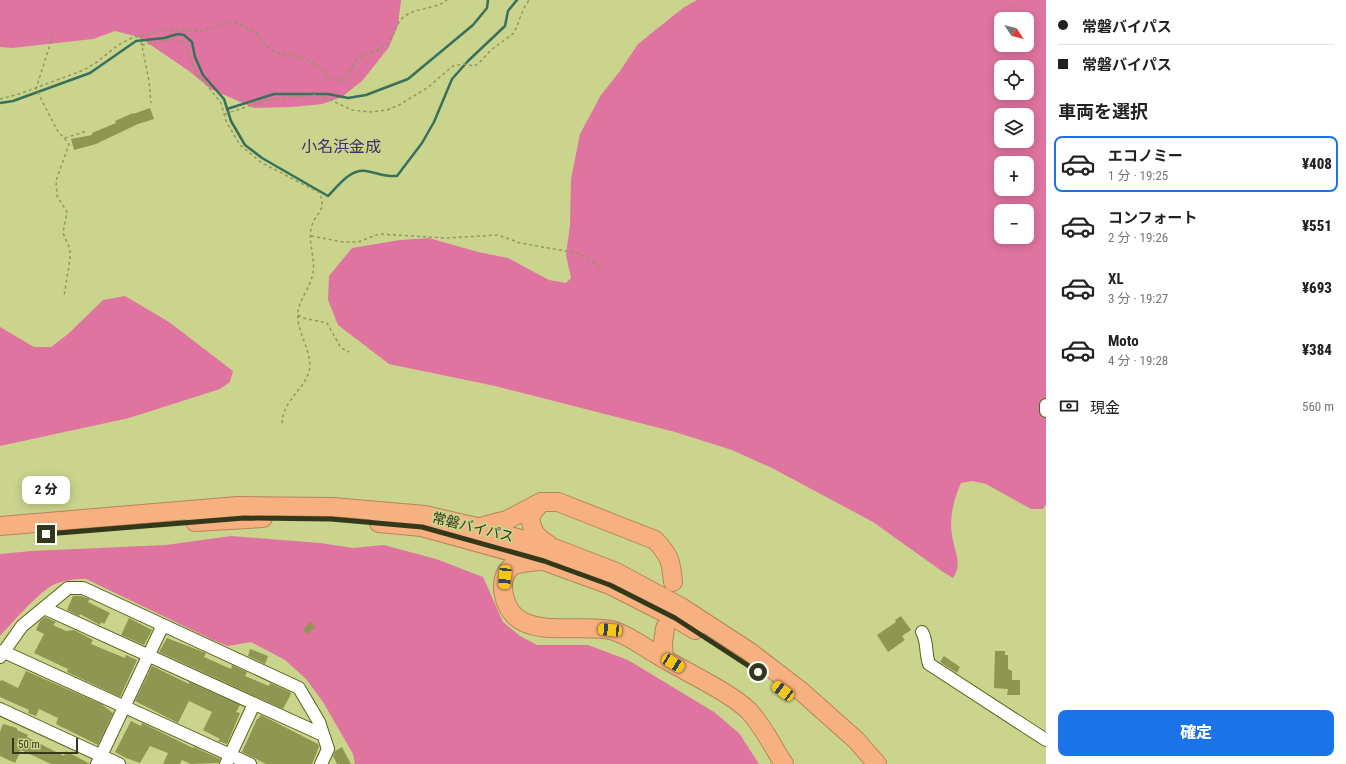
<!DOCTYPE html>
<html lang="ja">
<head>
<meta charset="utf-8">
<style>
	body { margin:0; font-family:"Roboto Condensed","Noto Sans JP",sans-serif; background:#f2f2f2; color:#222; height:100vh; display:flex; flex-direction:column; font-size:15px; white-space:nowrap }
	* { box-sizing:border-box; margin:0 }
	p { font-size:13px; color:#767676 }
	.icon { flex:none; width:22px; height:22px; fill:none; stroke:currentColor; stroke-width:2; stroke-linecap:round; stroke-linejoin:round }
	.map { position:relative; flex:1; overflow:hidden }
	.drawer { display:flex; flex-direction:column; background:#fff; width:300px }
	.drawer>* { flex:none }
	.top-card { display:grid; align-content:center; height:88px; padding:0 12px; background:#fff }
	.needle { width:26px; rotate:126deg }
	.controls { position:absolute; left:994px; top:12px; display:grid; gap:8px }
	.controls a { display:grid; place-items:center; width:40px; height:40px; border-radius:8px; background:#fff; box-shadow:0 2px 10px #0003; font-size:20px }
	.scale { position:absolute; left:12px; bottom:10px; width:66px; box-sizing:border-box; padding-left:4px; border:2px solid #34381b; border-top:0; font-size:11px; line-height:14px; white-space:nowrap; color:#34381b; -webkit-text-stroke:3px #cbd48d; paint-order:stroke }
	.end { position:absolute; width:18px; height:18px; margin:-9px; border:5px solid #34381b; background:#fff; box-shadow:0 0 0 2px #fff }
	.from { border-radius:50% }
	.bubble { position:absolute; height:28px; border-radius:8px; background:#fff; box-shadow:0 2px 10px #0003; font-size:13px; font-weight:800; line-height:28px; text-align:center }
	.car { position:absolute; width:12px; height:24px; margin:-12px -6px; border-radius:5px; box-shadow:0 0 3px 1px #0007; background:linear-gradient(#f5c518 24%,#345 0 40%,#f5c518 0 76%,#345 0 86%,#f5c518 0) }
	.top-card b { display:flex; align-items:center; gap:14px; height:38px; font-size:15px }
	.top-card b+b { border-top:1px solid #e0e0e0 }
	.top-card i { width:10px; height:10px; background:#222 }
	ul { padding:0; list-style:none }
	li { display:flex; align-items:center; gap:12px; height:56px; margin:0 8px 6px; padding:0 4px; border:2px solid transparent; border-radius:8px }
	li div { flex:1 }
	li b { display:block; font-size:15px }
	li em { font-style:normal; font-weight:800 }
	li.active { border-color:#1a73e8 }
	li>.icon { width:36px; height:36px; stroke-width:1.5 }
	h2 { padding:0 12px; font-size:18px; line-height:48px }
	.pay { display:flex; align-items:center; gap:10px; height:44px; padding:0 12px; font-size:15px }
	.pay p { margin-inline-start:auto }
	.primary-button { display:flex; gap:8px; margin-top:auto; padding:8px 12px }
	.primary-button a { flex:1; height:46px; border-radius:8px; background:#1a73e8; color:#fff; font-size:16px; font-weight:800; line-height:46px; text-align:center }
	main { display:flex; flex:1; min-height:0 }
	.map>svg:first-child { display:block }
	.forest { fill:#df74a1; fill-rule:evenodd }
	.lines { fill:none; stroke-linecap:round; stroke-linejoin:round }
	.stream { stroke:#37715a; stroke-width:2.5 }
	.building { fill:#8e9651 }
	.minor-casing { stroke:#596018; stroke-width:14 }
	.highway-casing { stroke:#b3865c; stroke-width:20 }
	.path { stroke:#919861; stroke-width:1.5; stroke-dasharray:3 3; stroke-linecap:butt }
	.minor { stroke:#fff; stroke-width:12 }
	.highway { stroke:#f7b07f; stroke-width:18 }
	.route { stroke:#34381b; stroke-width:5 }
	.labels { text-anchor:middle; stroke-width:4; stroke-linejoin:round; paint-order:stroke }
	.street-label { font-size:14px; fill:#34381b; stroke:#cbd48d }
	.quarter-label { font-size:16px; fill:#402e69; stroke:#cbd48d }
</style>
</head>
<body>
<main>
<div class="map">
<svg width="1046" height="764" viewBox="0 0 1046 764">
	<rect width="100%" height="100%" fill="#cbd48d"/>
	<path class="forest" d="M0,0H401L398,25L389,47L363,80L342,97L322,104L292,107L254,108L211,89L189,71L139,37L115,31L93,39L12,48L0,47Z
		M697,0H1046V504L1043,509H1031L986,484L972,481L961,483C954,498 949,518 952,535C954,551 963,563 953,578L943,572L873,522L772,468L732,450L675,432L495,386L389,364L338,325L328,300L329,276L352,248L400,240L429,238L478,252L508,258L549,280L566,283L571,278L566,255L570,225L571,179L580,134L601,95L620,71L638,44L683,8ZM1001,19H1027V45H1001ZM1001,67H1027V93H1001ZM1001,115H1027V141H1001ZM1001,163H1027V189H1001ZM1001,211H1027V237H1001Z
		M125,296L169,322L233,371L230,382L220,389L129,418L0,446V327L34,347H51L68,334L103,300Z
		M231,536L320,543L353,548L384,545L436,559L483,577L503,622L520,636L537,645H588L628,660L714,712L739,733L759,764H355L353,754L323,702L306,679L285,660L251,642L228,646L213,640L86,579C75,579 64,580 53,585C38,593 12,623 0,636V554L31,551L166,545Z"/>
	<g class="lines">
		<path class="stream" d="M0,103L13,101L90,73L136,41L164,38L178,34L184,35L192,42L195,57L203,75L224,99L231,121L245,145L262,158L328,196C339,185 350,169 366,171C378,173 385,177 397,176L422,143L434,122L452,79L468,61L505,26L508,11L517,0
			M227,109L274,94H328L348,98L366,95L408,79L473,25L487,8L488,0"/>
	</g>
	<path class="building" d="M150,108L154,119L138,124L96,144L74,150L71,139L92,135V133L116,123L115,121L133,113V114Z
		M73,596H81L90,599L88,602L110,613L104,624L101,622L100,625L80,614L79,616L67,610Z
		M901,616L911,630L902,636L905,640L888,652L877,635L896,622L895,620Z
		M45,617L56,622L53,625L66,631L74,630L93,640L91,644L125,658L126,655L137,660L120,697L67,672L68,669L34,653L44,634L36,630L40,621Z
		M129,618L152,630L144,645L121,635Z
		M310,622L315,627L307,634L303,630Z
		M167,638L206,653L204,657L231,669L232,665L247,672L245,676L269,686L270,683L290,692L291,694L283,709L159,652Z
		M250,649L268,656L265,664L248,656Z
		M995,651H1005V655H1008V669L1012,671V680H1020V695H1007L1008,689L994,688Z
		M944,656L960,667L957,673L940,662Z
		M152,666L189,684V682L240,705L236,712L240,713L227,744L218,741L220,739L203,730L212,712L189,701L178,723L135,701Z
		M26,671L101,704L113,713L98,745L56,724L58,718L39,709L36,716L28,713L29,710L0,697V681L2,680L18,688Z
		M261,715L318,744L319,747L312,764H266L242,752L257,719H258Z
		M131,721L141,726L142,723L193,748L194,747L220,759L219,763L191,764L182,760L180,764H163L168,753L150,746L140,763L126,758L115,752Z
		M3,724L17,728V730L28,735L27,737L64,756L66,751L90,764H51L21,750L15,763L0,756V732Z
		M342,747L351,764H337L333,756L335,751Z"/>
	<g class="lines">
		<g class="minor-casing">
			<path id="minor" d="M1046,405V411
				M44,608L323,735
				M922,632C928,642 925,653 929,664L1046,740
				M2,651L250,764
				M0,657L22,626L68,588H83L299,688L319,722L328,749L321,764
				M0,709L119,764
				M97,764L163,625
				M226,764L254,704"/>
		</g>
		<g class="highway-casing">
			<path id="highway" d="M541,502L530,516C532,533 536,536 549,545
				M195,522L263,518
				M379,523L422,527L544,561L610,585L675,618L695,630
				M0,526L237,506L332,507L425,515L477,527L554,548L616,572L681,607L750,652L802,692L856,740L877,764
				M480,527L507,520L541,502H558L655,540C670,556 671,561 673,582
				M539,561C531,562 517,562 510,568C497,581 504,607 516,617C537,636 584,624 611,630C627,634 642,646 656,654C683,671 727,690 749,711C763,726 773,747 784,764
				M664,659L663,643L665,628"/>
		</g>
		<path class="path" d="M53,35L36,89L57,130L69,144L56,181L57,196L67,212L63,233L70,249V259L64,296
			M140,36L149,81L151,103
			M142,45L174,39L184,42L194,69L221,103L226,121L240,145L262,163L320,193C327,214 314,212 311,229C308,245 317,262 312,277C309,289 300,299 298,311C295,330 314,354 309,371C304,391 283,399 282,424
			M0,99L19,94L84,70L97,62L118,45L132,38L165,30L203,31L228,22H234L256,32L265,45L277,53L304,58L319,67L329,78L341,81C349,76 351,65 358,59C367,50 380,54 389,42C396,33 395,23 405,16C417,7 434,10 447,0
			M225,114L267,100L315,95L324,97L352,110L369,112L387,110L399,105L427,88L453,66L464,64L474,66L478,64L491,50L514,33L524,8L529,0
			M65,138L87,131
			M311,236L343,242H358L379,234L446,238L498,235L520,243L577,253L590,260L603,270
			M298,315L303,318L327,323L341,348L349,352"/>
		<use href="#minor" class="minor"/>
		<use href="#highway" class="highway"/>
	</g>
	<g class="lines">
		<path class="route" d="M46,534L244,518L331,519L422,527L544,561L610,585L675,618L758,672"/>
	</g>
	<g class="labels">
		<g class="street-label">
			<text transform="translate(473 527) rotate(14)" y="5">常磐バイパス</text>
		</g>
		<g class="quarter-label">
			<text x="341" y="152">小名浜金成</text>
		</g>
	</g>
</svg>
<div class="controls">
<a><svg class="needle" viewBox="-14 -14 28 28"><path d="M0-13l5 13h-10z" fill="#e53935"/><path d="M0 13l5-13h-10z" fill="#767676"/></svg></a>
<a><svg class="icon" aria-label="locate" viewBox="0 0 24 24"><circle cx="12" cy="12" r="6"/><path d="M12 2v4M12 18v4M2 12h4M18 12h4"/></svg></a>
<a><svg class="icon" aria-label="layers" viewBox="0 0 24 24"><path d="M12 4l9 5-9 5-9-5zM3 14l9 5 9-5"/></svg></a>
<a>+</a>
<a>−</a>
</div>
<div class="scale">50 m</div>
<i class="end from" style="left:758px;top:672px"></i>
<i class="end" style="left:46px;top:534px"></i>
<div class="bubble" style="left:22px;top:476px;width:48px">2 分</div>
<i class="car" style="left:505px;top:577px;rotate:185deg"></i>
<i class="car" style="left:610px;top:630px;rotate:275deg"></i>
<i class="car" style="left:673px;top:663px;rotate:121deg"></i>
<i class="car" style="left:783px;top:691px;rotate:307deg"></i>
</div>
<section class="drawer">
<div class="top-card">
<b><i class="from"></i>常磐バイパス</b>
<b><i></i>常磐バイパス</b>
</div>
<h2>車両を選択</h2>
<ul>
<li class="active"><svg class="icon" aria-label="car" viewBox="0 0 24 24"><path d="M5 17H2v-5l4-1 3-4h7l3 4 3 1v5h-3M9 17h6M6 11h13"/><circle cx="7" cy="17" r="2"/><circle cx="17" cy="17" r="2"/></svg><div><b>エコノミー</b><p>1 分 · 19:25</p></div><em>¥408</em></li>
<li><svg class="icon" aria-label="car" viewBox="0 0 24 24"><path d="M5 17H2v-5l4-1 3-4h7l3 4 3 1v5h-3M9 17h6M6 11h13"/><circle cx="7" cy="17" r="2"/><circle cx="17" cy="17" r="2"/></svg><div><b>コンフォート</b><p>2 分 · 19:26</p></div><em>¥551</em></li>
<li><svg class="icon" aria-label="car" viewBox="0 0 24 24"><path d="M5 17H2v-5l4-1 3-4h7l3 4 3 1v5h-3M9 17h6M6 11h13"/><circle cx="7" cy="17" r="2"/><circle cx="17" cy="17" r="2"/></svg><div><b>XL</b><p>3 分 · 19:27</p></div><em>¥693</em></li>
<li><svg class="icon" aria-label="car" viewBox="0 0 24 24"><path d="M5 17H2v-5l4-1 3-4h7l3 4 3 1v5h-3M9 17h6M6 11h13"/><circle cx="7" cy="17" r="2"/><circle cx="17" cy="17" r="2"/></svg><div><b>Moto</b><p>4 分 · 19:28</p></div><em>¥384</em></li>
</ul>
<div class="pay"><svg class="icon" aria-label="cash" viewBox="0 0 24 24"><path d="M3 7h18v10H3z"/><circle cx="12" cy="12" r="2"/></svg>現金<p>560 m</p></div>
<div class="primary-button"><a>確定</a></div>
</section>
</main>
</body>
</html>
